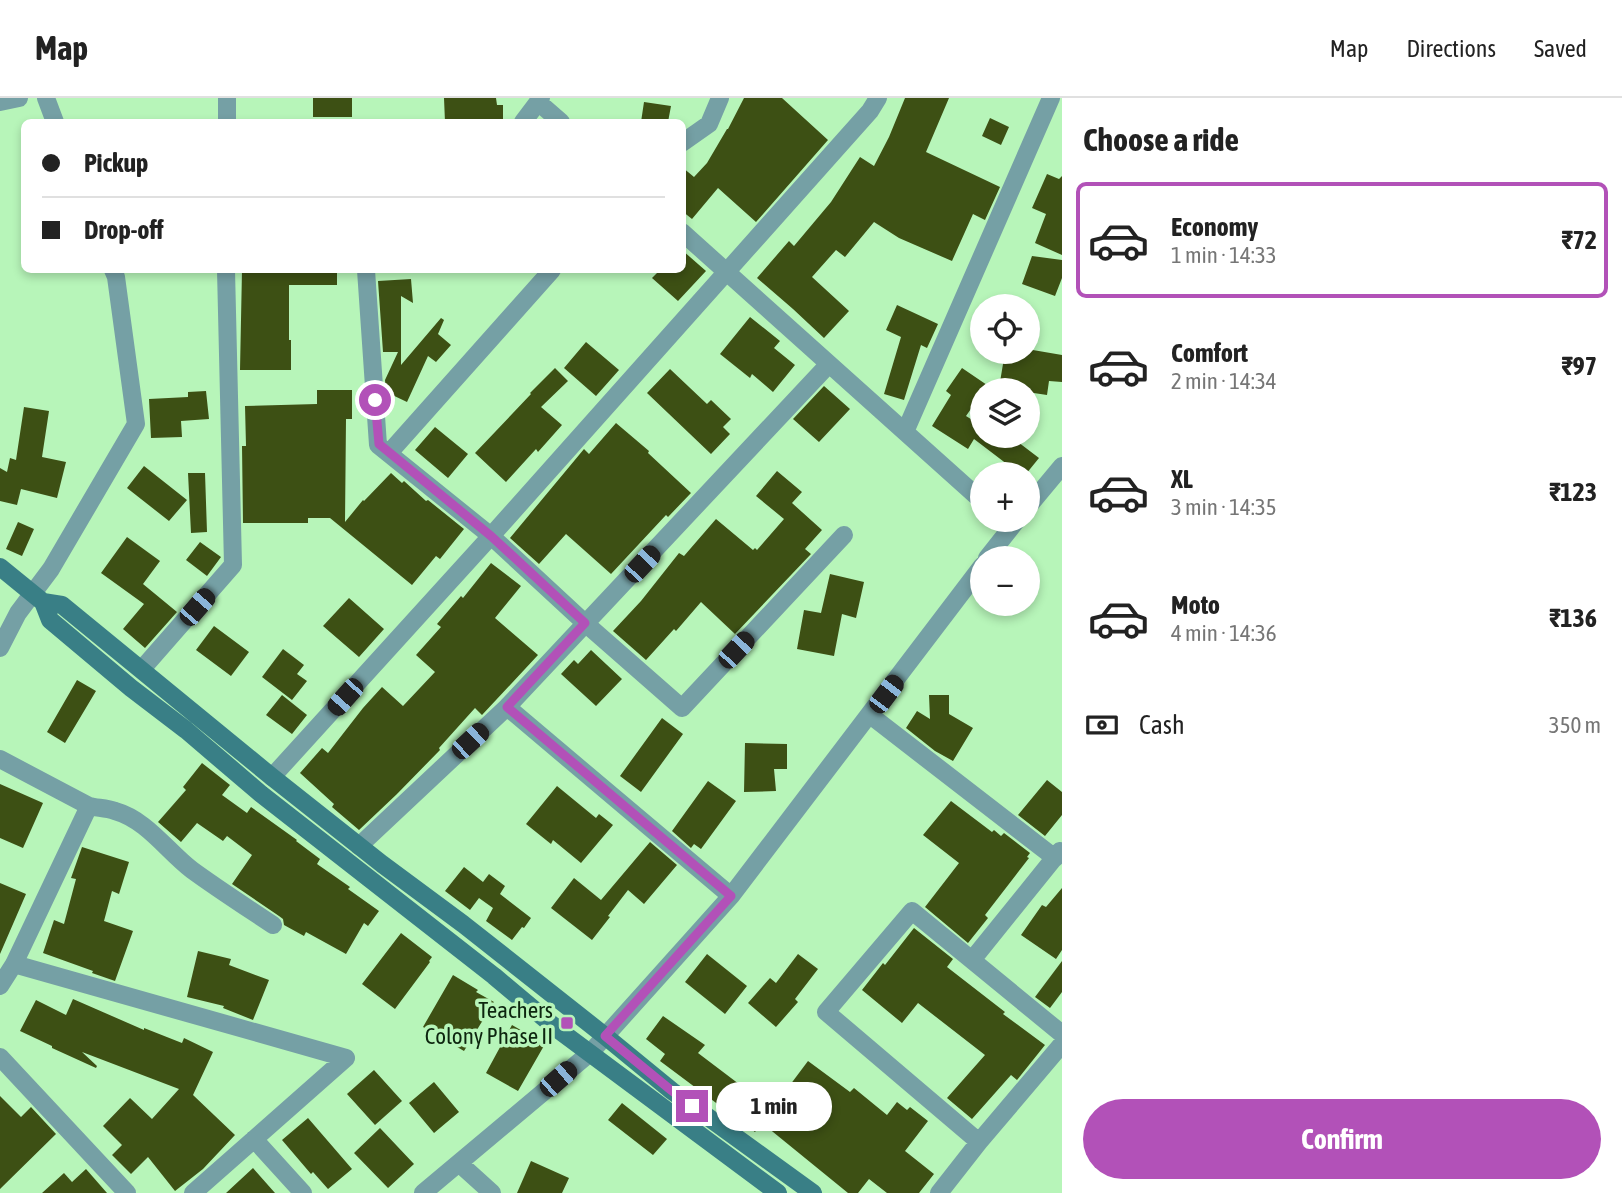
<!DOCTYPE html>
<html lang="en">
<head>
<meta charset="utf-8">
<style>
	body { margin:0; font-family:"Asap Condensed",sans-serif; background:#f2f2f2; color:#222; height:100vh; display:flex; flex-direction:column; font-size:26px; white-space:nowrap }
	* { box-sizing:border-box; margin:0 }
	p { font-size:23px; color:#767676 }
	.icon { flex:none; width:38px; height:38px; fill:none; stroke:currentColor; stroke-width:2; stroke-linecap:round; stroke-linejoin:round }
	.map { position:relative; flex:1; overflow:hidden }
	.panel { display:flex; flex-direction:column; background:#fff; width:560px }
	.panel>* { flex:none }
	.top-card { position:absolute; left:21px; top:21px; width:665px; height:154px; border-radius:10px; box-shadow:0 4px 10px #0003; display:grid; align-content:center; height:154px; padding:0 21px; background:#fff }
	.tools { position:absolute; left:970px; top:196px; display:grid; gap:14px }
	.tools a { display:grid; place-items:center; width:70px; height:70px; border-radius:50%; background:#fff; box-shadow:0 4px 10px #0003; font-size:35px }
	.end { position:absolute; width:32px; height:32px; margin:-16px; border:9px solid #b251b8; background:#fff; box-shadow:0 0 0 4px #fff }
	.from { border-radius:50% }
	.bubble { position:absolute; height:49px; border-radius:24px; background:#fff; box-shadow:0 4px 10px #0003; font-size:23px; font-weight:700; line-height:49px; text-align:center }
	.car { position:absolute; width:21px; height:42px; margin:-21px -10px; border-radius:9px; box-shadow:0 0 5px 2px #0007; background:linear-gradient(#222 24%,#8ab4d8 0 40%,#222 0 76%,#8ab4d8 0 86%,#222 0) }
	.top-card b { display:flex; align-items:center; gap:24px; height:66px; font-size:26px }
	.top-card b+b { border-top:2px solid #e0e0e0 }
	.top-card i { width:18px; height:18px; background:#222 }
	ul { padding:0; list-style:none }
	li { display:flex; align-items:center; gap:21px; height:116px; margin:0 14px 10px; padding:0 7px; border:4px solid transparent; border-radius:10px }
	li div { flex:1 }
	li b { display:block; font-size:26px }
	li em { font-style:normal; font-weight:700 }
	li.current { border-color:#b251b8 }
	li>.icon { width:63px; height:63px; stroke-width:1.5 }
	h2 { padding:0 21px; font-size:32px; line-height:84px }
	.pay { display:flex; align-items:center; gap:18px; height:77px; padding:0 21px; font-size:26px }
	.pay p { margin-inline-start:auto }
	.cta { display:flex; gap:14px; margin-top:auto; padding:14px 21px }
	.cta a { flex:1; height:80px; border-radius:42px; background:#b251b8; color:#fff; font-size:28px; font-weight:700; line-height:80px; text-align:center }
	header { display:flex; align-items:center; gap:42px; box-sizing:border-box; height:98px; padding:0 35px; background:#fff; border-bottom:2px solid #e0e0e0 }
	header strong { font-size:33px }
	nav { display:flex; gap:38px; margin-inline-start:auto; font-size:24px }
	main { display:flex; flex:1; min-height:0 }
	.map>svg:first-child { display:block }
	.building { fill:#3d5014 }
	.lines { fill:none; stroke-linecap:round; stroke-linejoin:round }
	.street { stroke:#75a0a5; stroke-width:18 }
	.secondary { stroke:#397f86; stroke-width:18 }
	.route { stroke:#b251b8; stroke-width:9 }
	.poi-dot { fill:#b251b8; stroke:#b7f5b9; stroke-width:2.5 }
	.labels { text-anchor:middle; stroke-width:7; stroke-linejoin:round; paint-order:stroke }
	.poi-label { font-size:23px; fill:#0d250f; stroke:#b7f5b9; text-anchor:end }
</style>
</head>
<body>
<header>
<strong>Map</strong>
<nav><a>Map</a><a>Directions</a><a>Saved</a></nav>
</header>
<main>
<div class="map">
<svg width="1062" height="1095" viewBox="0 0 1062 1095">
	<rect width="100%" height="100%" fill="#b7f5b9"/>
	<path class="building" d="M313,0H352V19H313Z
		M444,0H496L497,7H503V24H445Z
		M744,0H782L828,42L756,124L718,90L692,121L682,113V69L694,79L707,65L727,31H728Z
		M905,0H949L926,54L1000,89L985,122L973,116L952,163L899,140L874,124L845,159L836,152L812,179L849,213L824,240L793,211L757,180L789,143L794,148L831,104L860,59L874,68L889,39Z
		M644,4L671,8L668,24H641Z
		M990,20L1009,29L1001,47L982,38Z
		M1047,76L1059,81L1062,78V157L1035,145L1046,116L1032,110Z
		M682,152L706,173L678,203L652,180L660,172H682Z
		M1032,158L1062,162V180L1055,198L1022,186Z
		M242,172H337V187H289V242H291V272H240Z
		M411,181L413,205L401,198V267L441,220L444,222L438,236L451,247L436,264L428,258L407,304L386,294L385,282L398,254H383L378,183Z
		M897,207L938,226L927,250L921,247L904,302L884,296L901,239L886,232Z
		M750,219L780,243L774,250L795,267L773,294L752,276L750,280L720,256Z
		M586,244L619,272L596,298L564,270Z
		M1027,251L1062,257V284L1049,283L1047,297L1027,294V292L999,290L1005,254H1027Z
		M555,270L568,283L541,309L562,327L538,354L536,351L506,384L475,355L531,296L530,295Z
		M962,270L987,287L984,292H982V295L966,318L982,328V338H1010L1039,360L1026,376H1020L974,341L968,351L932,328L951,297L946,293Z
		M670,271L707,306L711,302L731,321L723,329L730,336L711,356L647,295Z
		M824,288L850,311L819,344L793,321Z
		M317,292H352V321H346L345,424L363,402L364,403L391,375L402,385L404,383L426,403L428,402L464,431L440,461L436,458L412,487L330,420H308V425H243L242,348H246L245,308L317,306Z
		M206,293L209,321L181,323L182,339L151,340L149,301L188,299V294Z
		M24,309L49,313L42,359L66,364L57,400L21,391L17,407L0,403V370L7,374L10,360L16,362Z
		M616,325L649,353L648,355L691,395L668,419L666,417L611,476L566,436L539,466L510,440L584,351L589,356Z
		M435,329L468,356L448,380L415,352Z
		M144,368L187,402L169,423L127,390Z
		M777,373L802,394L792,405L822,432L805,451L811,456L735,536L701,504L676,533L674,531L646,562L613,533L641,503L679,455L684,458L716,421L753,452L755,450L757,452L784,421L756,398Z
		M188,375H205L207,434L191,435Z
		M18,424L34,431L22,458L6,451Z
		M127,439L160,463L143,486L177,514L145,550L123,531L144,506L101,475Z
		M200,444L221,459L207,478L186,462Z
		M491,465L521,488L495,520L538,557L482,617L475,610L439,650L440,652L397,696L359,732L332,709L334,706L300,675L322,650L328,655L363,610L382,589L403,608L435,574L416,557L441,529L437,526L461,498L463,500Z
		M830,476L864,484L856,520L842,516L834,558L797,551L804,512L821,515Z
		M349,500L384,531L359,559L323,528Z
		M214,528L249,554L231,578L196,552Z
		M283,551L304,567L297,576L307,583L292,602L262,579Z
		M591,552L622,581L596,608L561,576L574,562L578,566Z
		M77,582L96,593L65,645L47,634Z
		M282,597L307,617L292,636L266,617Z
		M929,597H949V616L973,630L953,663L935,653L906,630L917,613L930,621Z
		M662,620L683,636L641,694L620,678Z
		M745,645L787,646V671H774L776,693L744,694Z
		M202,665L230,687L222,697L247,715L251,709L297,742L296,743L320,761L317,766L350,789L348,791L379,813L368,828L364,825L346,856L306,834L304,838L284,827L283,821L279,818L232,786L252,757L227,738L223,743L197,725L181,744L158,724L186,692L183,689Z
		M1047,682L1062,694V717L1045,738L1018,717Z
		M708,683L736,703L701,751L694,746L691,750L672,733Z
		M0,686L43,705L23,750L0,740Z
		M557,688L596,720L599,716L613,727L581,765L553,742L551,746L526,726Z
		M951,703L992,734L994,732L1001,738L1004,735L1030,755L1027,759L1029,760L985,817L988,820L968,845L925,809L959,765L923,737Z
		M650,744L677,767L644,806L628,792L608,818L610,819L592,842L551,810L574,780L601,802Z
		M82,749L129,764L119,796L112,793L104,823L133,833L115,883L92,875L93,873L43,855L54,822L64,826L76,781L71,780Z
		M464,769L483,784L489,776L505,788L500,796L531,820L524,830L522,829L512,842L486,823L493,810L479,800L470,812L445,793Z
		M0,785L26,796L0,856Z
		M1062,790V852L1056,861L1021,837L1042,807L1046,809Z
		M914,830L953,861L947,869L1005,914L1003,916L1045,947L1017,982L1011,977L972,1021L947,1000L985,957L918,905L902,925L862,892L883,865L885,867Z
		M401,835L432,859L429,863L430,864L395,911L362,886Z
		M198,853L231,861L229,867L269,882L253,922L223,910L224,908L187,899Z
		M707,856L747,888L725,916L685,884Z
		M798,856L818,871L795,901L798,904L776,929L748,905L770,880L776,885Z
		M1062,863V894L1050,910L1035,899Z
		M453,877L478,892L476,894L494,904L464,953L423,929Z
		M73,901L144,932V930L182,945L184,940L213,954L193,997L235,1037L203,1071L175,1093L148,1059L131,1076L112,1057L122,1047L103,1028L130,1000L152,1021L179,991L82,954L97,968L96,970L52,950V948L20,933L36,902L66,917Z
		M663,918L705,947L698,955L772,1011L808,963L850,994L854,990L887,1017L897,1004L907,1012L910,1009L928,1023L905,1053L934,1076L919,1095H887L869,1081L858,1095H848L762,1025L755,1034L660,963L665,956L646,941Z
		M512,927L545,946L518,993L486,975Z
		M374,972L402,1003L375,1027L347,996Z
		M434,984L459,1014L434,1035L409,1005Z
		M0,998L21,1019L31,1009L56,1036L0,1091Z
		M622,1005L667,1041L653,1057L608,1022Z
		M308,1020L352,1071L328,1091L313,1074L311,1076L282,1042Z
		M380,1030L414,1066L388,1090L354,1055Z
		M531,1063L569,1080L562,1095H517Z
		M253,1070L275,1095H226L240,1082Z
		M86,1071L107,1095H42L64,1075L72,1084Z"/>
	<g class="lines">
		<path class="street" d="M46,0L55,24
			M0,4L19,0
			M538,4L561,24
			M227,24V0
			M523,24L541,0
			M682,45L709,26L720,0
			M682,134L982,403
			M366,172L378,347L491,438L585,525L682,610L844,437
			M905,334L1051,0
			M389,355L552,172
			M1027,410L1062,368
			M987,460L1017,422
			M0,550L18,515L51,471L136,326L116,179L113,172
			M142,571L233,467L226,172
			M507,609L731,798
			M870,617L1055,760
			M0,661L89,708L14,866L0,888
			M272,679L491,438L870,13L878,0
			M89,708C97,710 107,710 115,713C147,722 167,753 192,772C218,791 246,809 273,827
			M359,748L507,609L829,266
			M972,862L1060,753
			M14,866L346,960
			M0,959L127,1095
			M254,1041L303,1095
			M979,1044L1062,946
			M460,1066L492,1095
			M193,1095L346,960
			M423,1095L591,954L731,798L982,468
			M939,1095L979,1044L826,914L912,813L1062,936"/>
		<path class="secondary" d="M0,469L43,504L62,507L272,679L382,766L463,826L605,938L672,993L813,1095
			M43,504L50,522L131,590L186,632L261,696L494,878L556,930L778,1095"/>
	</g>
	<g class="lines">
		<path class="route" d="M375,302L379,346L491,438L585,525L507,609L731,798L605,938L672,993L692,1008"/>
	</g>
	<rect class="poi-dot" x="560" y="918" width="14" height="14" rx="3.5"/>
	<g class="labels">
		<g class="poi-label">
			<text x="553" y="920">Teachers<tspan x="553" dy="26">Colony Phase II</tspan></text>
		</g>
	</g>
</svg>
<div class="tools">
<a><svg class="icon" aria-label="locate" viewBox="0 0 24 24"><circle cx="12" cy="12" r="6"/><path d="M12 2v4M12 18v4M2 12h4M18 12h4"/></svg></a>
<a><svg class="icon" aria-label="layers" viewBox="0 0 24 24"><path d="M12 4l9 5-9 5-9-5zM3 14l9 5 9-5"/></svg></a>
<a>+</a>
<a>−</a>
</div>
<i class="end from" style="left:375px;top:302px"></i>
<i class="end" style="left:692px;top:1008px"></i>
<div class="bubble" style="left:716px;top:984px;width:116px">1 min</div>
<i class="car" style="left:642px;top:466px;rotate:43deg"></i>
<i class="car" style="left:197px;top:509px;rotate:41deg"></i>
<i class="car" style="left:736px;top:552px;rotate:43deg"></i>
<i class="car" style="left:886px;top:596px;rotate:37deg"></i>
<i class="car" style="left:345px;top:599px;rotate:222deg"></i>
<i class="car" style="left:470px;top:643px;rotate:47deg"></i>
<i class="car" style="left:558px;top:981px;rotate:49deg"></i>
<div class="top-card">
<b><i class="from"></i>Pickup</b>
<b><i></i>Drop-off</b>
</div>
</div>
<section class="panel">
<h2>Choose a ride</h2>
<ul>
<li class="current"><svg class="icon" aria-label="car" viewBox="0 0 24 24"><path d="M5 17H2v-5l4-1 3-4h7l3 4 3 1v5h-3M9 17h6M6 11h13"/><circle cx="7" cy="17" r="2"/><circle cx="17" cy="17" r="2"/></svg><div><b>Economy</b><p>1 min · 14:33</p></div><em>₹72</em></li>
<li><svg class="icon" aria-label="car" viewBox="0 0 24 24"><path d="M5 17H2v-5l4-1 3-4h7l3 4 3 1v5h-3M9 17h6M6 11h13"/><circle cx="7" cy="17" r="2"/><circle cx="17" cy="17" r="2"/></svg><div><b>Comfort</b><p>2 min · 14:34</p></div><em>₹97</em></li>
<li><svg class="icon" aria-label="car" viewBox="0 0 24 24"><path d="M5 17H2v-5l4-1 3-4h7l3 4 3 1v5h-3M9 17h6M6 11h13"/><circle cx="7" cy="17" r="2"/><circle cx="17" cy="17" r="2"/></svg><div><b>XL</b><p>3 min · 14:35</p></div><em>₹123</em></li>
<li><svg class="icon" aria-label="car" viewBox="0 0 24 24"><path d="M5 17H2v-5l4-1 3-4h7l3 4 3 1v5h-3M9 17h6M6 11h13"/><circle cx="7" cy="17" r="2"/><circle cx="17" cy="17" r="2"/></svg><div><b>Moto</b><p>4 min · 14:36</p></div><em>₹136</em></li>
</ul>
<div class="pay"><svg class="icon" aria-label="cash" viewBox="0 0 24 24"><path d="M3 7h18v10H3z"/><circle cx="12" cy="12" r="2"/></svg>Cash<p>350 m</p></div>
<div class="cta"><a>Confirm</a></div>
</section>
</main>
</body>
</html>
